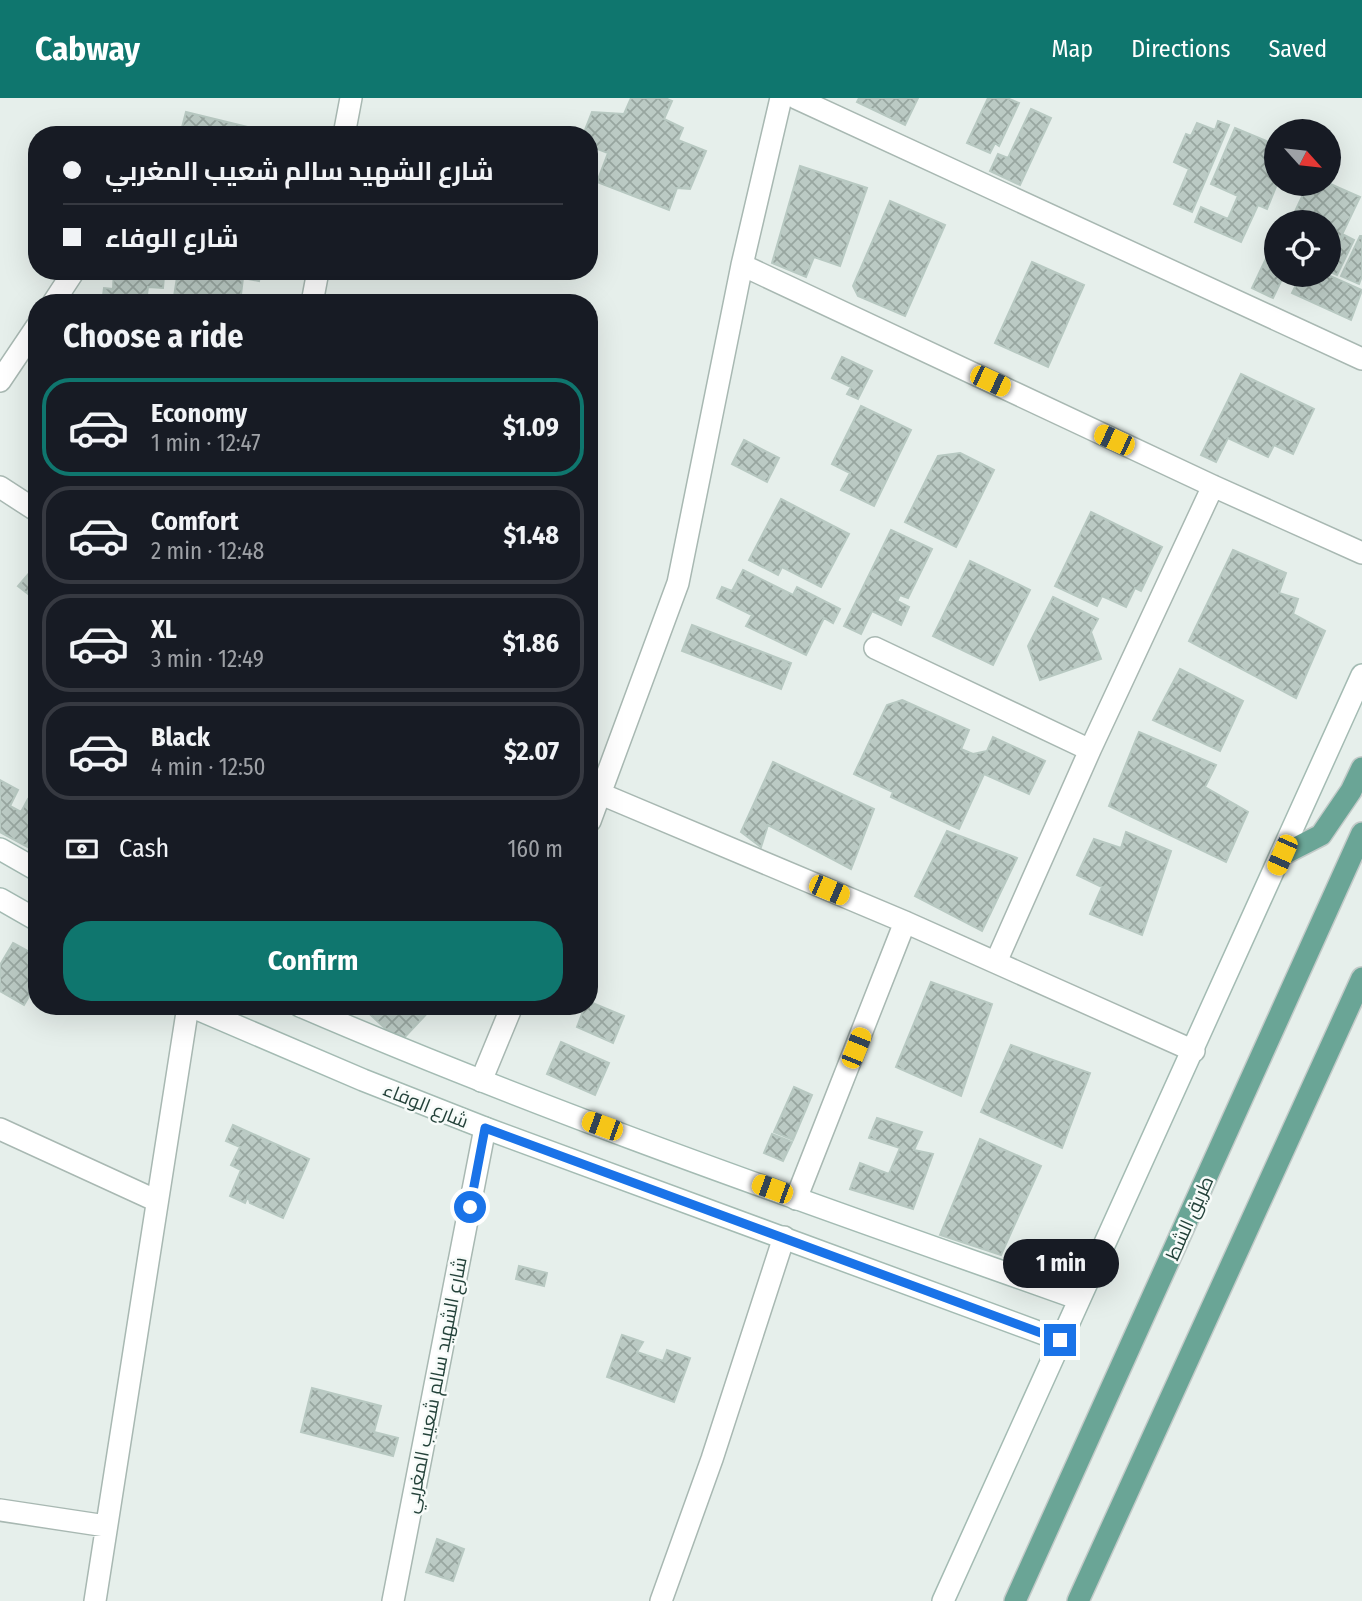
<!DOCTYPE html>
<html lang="en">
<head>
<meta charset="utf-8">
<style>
	body { margin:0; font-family:"Fira Sans Condensed",Cairo,sans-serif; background:#242831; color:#f1f3f6; height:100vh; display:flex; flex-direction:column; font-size:26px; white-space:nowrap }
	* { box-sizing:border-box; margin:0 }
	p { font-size:23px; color:#9ea1a6 }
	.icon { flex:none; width:38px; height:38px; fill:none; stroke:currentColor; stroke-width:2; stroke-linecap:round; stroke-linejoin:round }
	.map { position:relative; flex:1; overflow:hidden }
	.drawer { position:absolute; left:28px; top:196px; width:570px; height:721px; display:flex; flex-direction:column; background:#171b24; border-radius:28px; box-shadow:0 7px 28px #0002 }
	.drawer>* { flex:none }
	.guide { position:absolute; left:28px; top:28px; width:570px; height:154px; border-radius:28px; box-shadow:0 7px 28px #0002; display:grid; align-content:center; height:154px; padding:0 35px; background:#171b24 }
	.needle { width:46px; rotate:117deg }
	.buttons { position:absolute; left:1264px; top:21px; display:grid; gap:14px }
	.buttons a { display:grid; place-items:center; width:77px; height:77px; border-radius:50%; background:#171b24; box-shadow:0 7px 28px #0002; font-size:35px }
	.end { position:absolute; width:32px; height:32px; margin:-16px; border:9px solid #1a73e8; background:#fff; box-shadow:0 0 0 4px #fff }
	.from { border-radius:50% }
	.bubble { position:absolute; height:49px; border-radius:24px; background:#171b24; box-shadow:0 7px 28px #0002; font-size:23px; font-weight:700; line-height:49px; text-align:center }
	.car { position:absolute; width:21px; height:42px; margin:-21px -10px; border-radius:9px; box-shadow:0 0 5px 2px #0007; background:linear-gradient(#f5c518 24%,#345 0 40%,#f5c518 0 76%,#345 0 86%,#f5c518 0) }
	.guide b { display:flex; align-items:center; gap:24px; height:66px; font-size:26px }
	.guide b+b { border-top:2px solid #363941 }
	.guide i { width:18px; height:18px; background:#f1f3f6 }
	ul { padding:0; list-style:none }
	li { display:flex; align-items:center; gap:21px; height:98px; margin:0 14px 10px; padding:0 21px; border:4px solid #363941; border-radius:28px }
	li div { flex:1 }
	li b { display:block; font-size:26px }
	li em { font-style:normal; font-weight:700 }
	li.current { border-color:#0f766e }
	li>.icon { width:63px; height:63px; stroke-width:1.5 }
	h2 { padding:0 35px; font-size:32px; line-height:84px }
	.pay { display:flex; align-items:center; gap:18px; height:77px; padding:0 35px; font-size:26px }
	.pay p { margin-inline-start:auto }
	.button { display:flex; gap:14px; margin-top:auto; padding:14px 35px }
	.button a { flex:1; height:80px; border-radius:28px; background:#0f766e; color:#fff; font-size:28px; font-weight:700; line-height:80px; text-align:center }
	header { display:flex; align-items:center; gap:42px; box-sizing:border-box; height:98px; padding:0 35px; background:#0f766e; color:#fff }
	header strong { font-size:33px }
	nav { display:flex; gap:38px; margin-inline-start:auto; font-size:24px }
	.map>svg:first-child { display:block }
	.building { fill:url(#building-cross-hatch); stroke:#b8c9c2; stroke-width:2 }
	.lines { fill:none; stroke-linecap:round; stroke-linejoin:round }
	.street-casing { stroke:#a8b8b2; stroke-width:24 }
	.secondary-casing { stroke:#a4bbb3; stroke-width:24 }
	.primary-casing { stroke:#c2cac8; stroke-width:24 }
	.street { stroke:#fff; stroke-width:21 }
	.secondary { stroke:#fff; stroke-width:21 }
	.primary { stroke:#6aa596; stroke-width:21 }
	.route { stroke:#1a73e8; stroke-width:9 }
	.labels { text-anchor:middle; stroke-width:5; stroke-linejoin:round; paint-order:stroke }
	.street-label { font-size:19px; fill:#24423a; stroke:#f7fbf9 }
</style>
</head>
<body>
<header>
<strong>Cabway</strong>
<nav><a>Map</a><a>Directions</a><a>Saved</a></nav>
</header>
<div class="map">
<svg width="1362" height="1503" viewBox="0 0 1362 1503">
	<defs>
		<pattern id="building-cross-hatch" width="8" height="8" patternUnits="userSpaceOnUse" patternTransform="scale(1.75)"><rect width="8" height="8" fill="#bbcac4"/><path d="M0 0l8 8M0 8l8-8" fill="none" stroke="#98a6a0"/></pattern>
	</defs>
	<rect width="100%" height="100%" fill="#e6efeb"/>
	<path class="building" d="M631,0H665L672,3L664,21L683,30L678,42L706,53L690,91L677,90L669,112L597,84L608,55L590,48V37H583L592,14L624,16Z
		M859,0H918L905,27L857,4Z
		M988,0H1007L1019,5L999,48L995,45L990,55L967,45Z
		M1031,11L1051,20L1020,87L990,73L998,56L1008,60Z
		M186,14L280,37H180Z
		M1218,23L1229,27L1192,114L1174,106L1189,71L1174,64L1186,36L1191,38L1197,25L1215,32Z
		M1235,30L1276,47L1277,86L1267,111L1258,107L1241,144L1195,124L1201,109L1228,121L1238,98L1211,86Z
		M800,68L867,90L840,168L814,159L806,179L772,165Z
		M1328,85L1360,99L1338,145L1328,141V124H1290L1308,86Z
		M890,103L945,127L905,218L858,198L853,188Z
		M1344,137L1354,142L1337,177L1328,173V156L1333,146L1339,148Z
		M1360,138H1362V178L1359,186L1341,178Z
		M1272,148L1276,150V177H1284L1273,200L1252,190Z
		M1032,164L1084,187L1048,269L995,245Z
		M114,173L164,178L163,190L148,189L146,205H102L104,190L113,191Z
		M118,173H172L171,179Z
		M178,173H261L259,183L243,180L240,205H173Z
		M1301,177H1328L1362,192L1351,222L1292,195Z
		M842,259L872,273L858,301L847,296L851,289L832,280Z
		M1241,276L1314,311L1293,356L1274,347L1268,359L1228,340L1216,364L1201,357Z
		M861,308L911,332L874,408L841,392L850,375L832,366Z
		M744,342L779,360L767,384L732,366Z
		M960,355L994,372L956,449L905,424L938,358Z
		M781,401L849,436L821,489L782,469L778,477L749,462Z
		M1091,414L1162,449L1141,493L1135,490L1126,509L1102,498L1097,508L1055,488Z
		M891,432L932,451L908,500L900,497L897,503L909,509L901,527L872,513L861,536L844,528Z
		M1233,452L1286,475L1279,495L1298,501L1293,516L1325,533L1296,600L1189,543Z
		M970,463L1030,492L993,567L933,538Z
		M37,466V503L18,488Z
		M743,472L793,497L797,489L840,511L833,525L824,520L806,557L746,528L752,517L717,500L722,489L732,493Z
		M1053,499L1098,521L1091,534L1101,561L1040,582L1028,548Z
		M692,527L791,565L781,591L682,553Z
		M1180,571L1243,603L1220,653L1153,622Z
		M902,602L969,632L961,651L973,656L987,653L993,639L1045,663L1029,696L984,676L959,731L891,699L893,694L854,676L887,607Z
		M1139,634L1216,667L1205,689L1248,714L1226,764L1109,708Z
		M773,664L874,711L851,771L768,727L761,749L741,734Z
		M0,682L18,692L10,708L21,714L28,701L37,705V754L0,734Z
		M947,733L1017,760L982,833L915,798Z
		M1126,734L1171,753L1142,837L1090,816L1102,789L1077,777L1094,741L1121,750Z
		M13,845L37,858V885L24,907L0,893V867Z
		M931,884L992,906L961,998L896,969Z
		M590,904L624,918L613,945L577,929L585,908H590Z
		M361,908H434L400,944Z
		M561,944L609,965L595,997L547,976Z
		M1011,947L1090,975L1062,1050L981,1014Z
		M794,989L812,997L793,1042L774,1034Z
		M877,1020L922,1034L914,1052L933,1056L913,1111L850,1091L860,1065L889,1076L900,1050L869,1040Z
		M233,1027L309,1061L283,1120L250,1105L248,1098L245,1105L230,1098L241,1072L231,1067L240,1049L226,1043Z
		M772,1036L792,1044L783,1063L764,1055Z
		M980,1041L1041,1068L1001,1157L940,1137Z
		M519,1168L547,1175L544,1188L516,1181Z
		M622,1237L643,1244L637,1254L663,1263L667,1252L690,1260L674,1304L607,1279Z
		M312,1290L381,1308L374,1334L398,1340L393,1358L301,1334Z
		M437,1441L464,1451L453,1483L426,1474Z"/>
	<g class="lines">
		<g class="street-casing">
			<path id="street" d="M796,0L1362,261
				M344,37L351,0
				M742,167L1213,388L1362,455
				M53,205L74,173
				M312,205L318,173
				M0,283L37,228
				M0,389L37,413
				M875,550L1090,652
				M601,696L905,824L1194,953
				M590,723L678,485L742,167L781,0
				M996,864L1090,652L1213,388
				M481,983L512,908
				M0,1031L157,1103
				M796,1101L905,824
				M0,1412L106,1428
				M95,1503L188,908
				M393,1503L485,1030
				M661,1503L712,1361L784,1139"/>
		</g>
		<g class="secondary-casing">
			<path id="secondary" d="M0,751L37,772
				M0,801L37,822
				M190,908L363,982L485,1030L1060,1242
				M300,908C555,1018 818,1108 1079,1201
				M943,1503L1362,577"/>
		</g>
		<g class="primary-casing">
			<path id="primary" d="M1282,757L1321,737L1351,693L1362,670
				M1015,1503L1362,735
				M1078,1503L1362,880"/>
		</g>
		<use href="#street" class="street"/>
		<use href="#secondary" class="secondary"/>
		<use href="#primary" class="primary"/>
	</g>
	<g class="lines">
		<path class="route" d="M470,1109L485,1030L1060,1242"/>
	</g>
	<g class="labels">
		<g class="street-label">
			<text transform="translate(426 1007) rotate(22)" y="7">شارع الوفاء</text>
			<text transform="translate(1189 1120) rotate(-66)" y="7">طريق الشط</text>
			<text transform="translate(435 1287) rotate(-79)" y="7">شارع الشهيد سالم شعيب المغربي</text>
		</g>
	</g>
</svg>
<div class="buttons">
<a><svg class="needle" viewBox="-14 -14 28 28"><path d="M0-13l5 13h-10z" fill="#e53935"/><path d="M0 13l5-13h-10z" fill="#9ea1a6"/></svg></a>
<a><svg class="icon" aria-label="locate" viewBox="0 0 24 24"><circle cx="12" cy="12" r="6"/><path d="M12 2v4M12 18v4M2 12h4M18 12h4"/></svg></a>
</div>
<i class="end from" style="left:470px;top:1109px"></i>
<i class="end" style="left:1060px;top:1242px"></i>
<div class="bubble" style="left:1003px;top:1141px;width:116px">1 min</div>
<i class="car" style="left:990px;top:283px;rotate:115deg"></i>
<i class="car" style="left:1114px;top:342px;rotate:295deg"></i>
<i class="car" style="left:1282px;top:757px;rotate:204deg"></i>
<i class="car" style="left:829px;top:792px;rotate:113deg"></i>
<i class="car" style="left:856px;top:950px;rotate:22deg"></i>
<i class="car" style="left:602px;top:1028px;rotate:290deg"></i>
<i class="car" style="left:772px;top:1091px;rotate:290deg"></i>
<div class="guide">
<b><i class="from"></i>شارع الشهيد سالم شعيب المغربي</b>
<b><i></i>شارع الوفاء</b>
</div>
<section class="drawer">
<h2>Choose a ride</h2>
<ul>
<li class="current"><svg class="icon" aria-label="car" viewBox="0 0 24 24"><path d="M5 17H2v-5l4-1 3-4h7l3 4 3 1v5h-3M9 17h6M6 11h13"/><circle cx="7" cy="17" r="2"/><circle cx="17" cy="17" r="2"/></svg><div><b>Economy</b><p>1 min · 12:47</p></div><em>$1.09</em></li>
<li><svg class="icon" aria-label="car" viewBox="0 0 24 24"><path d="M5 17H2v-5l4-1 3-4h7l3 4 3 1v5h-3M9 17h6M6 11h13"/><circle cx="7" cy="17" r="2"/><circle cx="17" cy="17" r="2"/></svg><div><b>Comfort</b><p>2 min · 12:48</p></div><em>$1.48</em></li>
<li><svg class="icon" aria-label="car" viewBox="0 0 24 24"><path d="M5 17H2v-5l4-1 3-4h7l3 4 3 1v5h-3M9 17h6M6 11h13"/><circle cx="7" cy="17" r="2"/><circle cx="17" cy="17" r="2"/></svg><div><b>XL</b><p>3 min · 12:49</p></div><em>$1.86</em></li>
<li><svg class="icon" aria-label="car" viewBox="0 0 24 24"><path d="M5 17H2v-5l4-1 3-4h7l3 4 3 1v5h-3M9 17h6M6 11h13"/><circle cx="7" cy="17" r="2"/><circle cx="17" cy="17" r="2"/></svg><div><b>Black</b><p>4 min · 12:50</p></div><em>$2.07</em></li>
</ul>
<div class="pay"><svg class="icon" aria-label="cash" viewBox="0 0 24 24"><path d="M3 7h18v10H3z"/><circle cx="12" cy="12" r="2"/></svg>Cash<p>160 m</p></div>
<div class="button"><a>Confirm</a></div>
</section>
</div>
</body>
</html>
